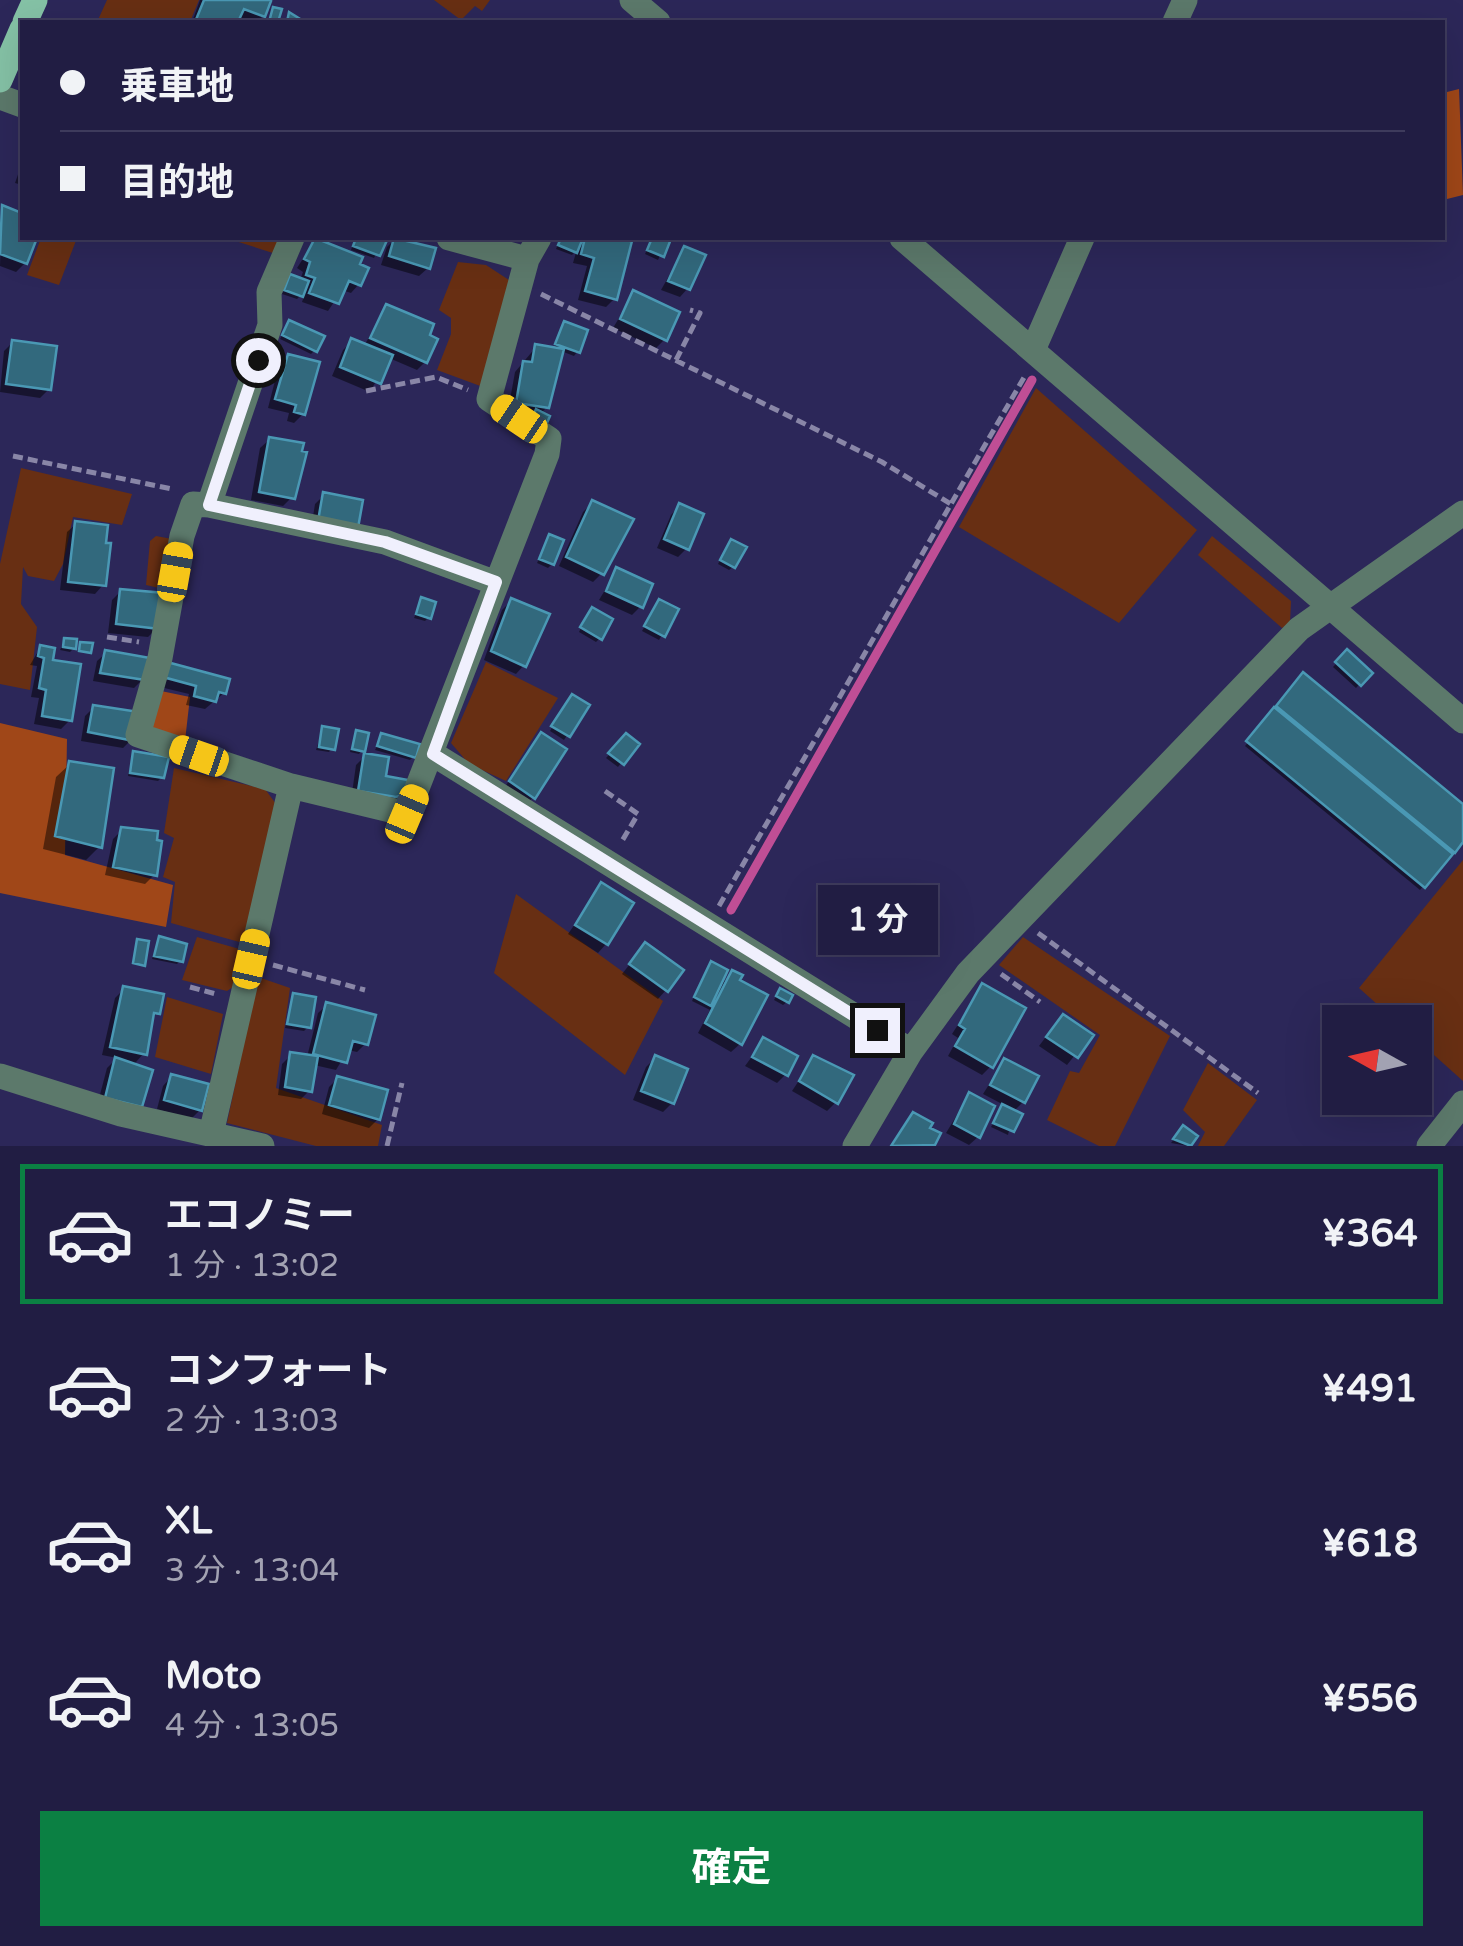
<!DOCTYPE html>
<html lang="ja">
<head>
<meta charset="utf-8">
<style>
	body { margin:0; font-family:"Varela Round","Noto Sans JP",sans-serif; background:#29264a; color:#f1f3f6; height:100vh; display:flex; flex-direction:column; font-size:38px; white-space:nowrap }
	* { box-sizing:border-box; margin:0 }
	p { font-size:32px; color:#a2a2b2 }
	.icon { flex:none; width:55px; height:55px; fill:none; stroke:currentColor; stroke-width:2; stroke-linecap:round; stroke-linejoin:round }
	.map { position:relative; height:1146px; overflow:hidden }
	.panel { display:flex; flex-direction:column; background:#211d43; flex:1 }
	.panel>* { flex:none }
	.hud { position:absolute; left:20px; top:20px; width:1425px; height:220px; border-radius:0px; box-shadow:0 10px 40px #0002,0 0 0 2px #3e3b5c; display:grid; align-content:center; height:220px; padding:0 40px; background:#211d43 }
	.needle { width:65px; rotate:278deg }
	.fabs { position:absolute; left:1322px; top:1005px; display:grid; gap:20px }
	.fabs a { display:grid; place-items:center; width:110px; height:110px; border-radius:0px; background:#211d43; box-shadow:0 10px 40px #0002,0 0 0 2px #3e3b5c; font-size:50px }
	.end { position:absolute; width:45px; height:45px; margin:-22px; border:12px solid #f0f0fd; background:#111; box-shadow:0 0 0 5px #111 }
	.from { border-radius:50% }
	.bubble { position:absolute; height:70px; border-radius:0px; background:#211d43; box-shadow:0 10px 40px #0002,0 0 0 2px #3e3b5c; font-size:32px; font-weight:700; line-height:70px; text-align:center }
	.car { position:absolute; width:30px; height:60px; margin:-30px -15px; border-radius:12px; box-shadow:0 0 8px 2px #0007; background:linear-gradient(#f5c518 24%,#345 0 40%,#f5c518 0 76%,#345 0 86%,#f5c518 0) }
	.hud b { display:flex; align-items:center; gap:35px; height:95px; font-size:38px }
	.hud b+b { border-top:2px solid #3e3b5c }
	.hud i { width:25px; height:25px; background:#f1f3f6 }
	ul { padding:18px 0 0; list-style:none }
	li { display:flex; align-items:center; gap:30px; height:140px; margin:0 20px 15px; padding:0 20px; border:5px solid transparent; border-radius:0px }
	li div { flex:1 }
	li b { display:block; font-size:38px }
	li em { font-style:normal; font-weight:700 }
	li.selected { border-color:#0b8043 }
	li>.icon { width:90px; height:90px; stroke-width:1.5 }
	.action { display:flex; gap:20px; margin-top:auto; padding:20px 40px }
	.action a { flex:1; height:115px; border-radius:0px; background:#0b8043; color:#fff; font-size:40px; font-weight:700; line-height:115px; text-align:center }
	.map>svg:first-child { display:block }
	.green { fill:#682f13 }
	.forest { fill:#a04718 }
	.shadow { fill:#0007 }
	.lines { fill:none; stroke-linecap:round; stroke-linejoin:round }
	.stream { stroke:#bf4e95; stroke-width:9 }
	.building { fill:#32697d; stroke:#4a98b4; stroke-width:2.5 }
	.path { stroke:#8986a7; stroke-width:5; stroke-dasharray:10 5; stroke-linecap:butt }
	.minor { stroke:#5c796b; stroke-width:25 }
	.major { stroke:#85c2a6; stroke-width:25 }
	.route { stroke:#f0f0fd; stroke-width:12 }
</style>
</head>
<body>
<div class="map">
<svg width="1463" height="1146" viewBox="0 0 1463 1146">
	<rect width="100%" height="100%" fill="#2c2759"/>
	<path class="green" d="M107,0H199L190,22H97Z
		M434,0H490L482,11L475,6L461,20Z
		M41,238H77L59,285L27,275Z
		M226,238H281L276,254Z
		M458,262L486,265L509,280L483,387L437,370L451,334V318L439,310Z
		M1036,388L1197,530L1119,623L959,527Z
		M21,468L132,494L122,525L73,517L63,564L54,581L28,576L23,567L21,604L37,627L30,690L0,684V564Z
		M156,536L172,539L163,589L146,585L150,541Z
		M1212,536L1291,601L1290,623L1282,628L1198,555Z
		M486,662L558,698L506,781L469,764L451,743Z
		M174,768L265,789L276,804L243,943L171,923L175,882L163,877L174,838L164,833Z
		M1463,860V1081L1415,1038V1022H1397L1359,988Z
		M516,894L663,1001L625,1075L494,973Z
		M197,937L243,950L233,987L227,991L182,980Z
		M1023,937L1170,1036L1115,1146H1099L1047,1120L1070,1071L1079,1073L1100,1035L999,965Z
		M258,977L290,988L276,1088L382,1125L378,1146H316L227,1123Z
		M167,997L223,1014L211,1074L155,1057Z
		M1208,1063L1257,1100L1224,1146H1198L1205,1132L1183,1110Z"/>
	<path class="forest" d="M1459,89L1463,195L1443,200V93Z
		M161,691L190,697L185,741L150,733Z
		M0,723L67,739L65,855L173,885L166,927L0,893Z"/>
	<path class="shadow" d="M200,0H262L263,16L256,22L237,18L235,22H192Z
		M22,163V185L15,183Z
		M2,208L22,216V238H35L25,263L16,272L0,266Z
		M345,238H385L374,258L351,250L355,240Z
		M396,238L433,250L428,268L419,276L381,265L387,247Z
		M561,238H610L629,243L615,298L606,307L578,300L587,266L573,263L577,249L572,255L556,249Z
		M653,238L667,241L658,260L645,254Z
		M315,240L359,284L351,293L342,290L328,311L302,302L306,290L297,299L282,294L291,277L300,280L303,272L297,268Z
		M684,249L688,288L680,297L661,290Z
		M634,293L665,339L656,348L613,328Z
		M386,307L425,362L417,370L389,358L370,392L332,376L343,350L352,341L364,346Z
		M289,323L315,350L311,354L280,339Z
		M564,324L577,352L574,356L561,351L547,407L540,414L547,417L508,411L515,372L536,347L553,350Z
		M13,342L49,389L40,398L0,392L4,351Z
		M288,356L303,414L294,423L287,421L289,413L268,408L279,365Z
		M269,440L292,497L283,506L251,500L260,448Z
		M324,495L360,502L311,529L315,504Z
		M592,503L602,573L593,582L559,566L583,512Z
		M679,506L687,548L678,557L657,548L671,515Z
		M76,524L103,585L95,594L60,590L67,532Z
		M550,537L552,564L548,568L537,563Z
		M728,545L733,567L729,570L718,564Z
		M617,570L640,607L632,615L599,600Z
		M121,591L157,628L148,637L108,633L112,600Z
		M422,600L429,617L425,621L414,618Z
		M511,601L524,665L516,674L484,660L502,610Z
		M659,602L676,611L659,640L642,631Z
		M588,614L600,638L596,642L579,632Z
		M65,640L74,648L70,652L60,650Z
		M40,648L50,662L70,720L61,729L34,724L39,698L31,697L37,666L30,665Z
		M1347,652L1370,673L1356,688L1333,667Z
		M106,653L143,679L134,688L93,681L97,661Z
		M168,665L224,693L205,709L186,705L189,694L156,686Z
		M1303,676L1463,807V838L1420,890L1245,746Z
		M568,701L586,706L564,740L550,731Z
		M94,707L132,739L123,748L81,741L85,716Z
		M323,729L332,748L329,752L316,750Z
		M357,733L362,750L359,754L350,752Z
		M541,735L533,797L525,806L502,791Z
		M382,736L414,756L410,760L375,750Z
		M626,737L636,744L618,767L606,758Z
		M134,753L162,777L158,781L128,776Z
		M365,756L383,778L403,793L394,802L351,800L356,765Z
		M70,764L100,846L86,860L43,849L56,777Z
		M122,830L154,875L145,884L105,875L113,839Z
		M602,885L606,944L598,953L568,934Z
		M159,939L181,960L177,964L152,959Z
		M645,945L666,990L658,999L622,974Z
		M708,968L718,987L733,973L740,1044L731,1052L698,1033L710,1010L692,1001Z
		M983,986L991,1066L982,1075L948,1056L958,1038L952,1034Z
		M124,989L158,1012L150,1021L144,1053L97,1106L107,1068L117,1058L102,1055L115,998Z
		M294,995L308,1027L304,1031L285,1028Z
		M777,995L787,1002L783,1005L774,1000Z
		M327,1005L366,1043L357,1052L348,1050L336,1070L314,1065L310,1090L301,1099L278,1095L282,1064L291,1055L307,1057L318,1013Z
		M1054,1026L1090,1036L1067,1065L1039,1046Z
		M764,1040L786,1074L777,1083L745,1066Z
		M655,1058L672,1103L663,1112L633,1100L646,1067Z
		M814,1058L836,1102L827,1111L792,1091Z
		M1004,1061L1023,1102L1013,1112L1008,1135L991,1127L1004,1105L983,1094Z
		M171,1077L200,1110L191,1119L157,1109L163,1086Z
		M338,1078L378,1119L369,1128L322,1114L329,1087Z
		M969,1095L978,1137L969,1145L946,1133Z
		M1180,1132L1195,1136L1188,1146L1171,1143Z"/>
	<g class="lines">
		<path class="stream" d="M731,910L1032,380"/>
	</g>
	<path class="building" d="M204,0H269L271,1L265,17L244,9L238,22H195Z
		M273,7L282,9L278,22H269Z
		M289,12L305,22H287Z
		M2,205L22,213V238H37L27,264L0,254Z
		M315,238L363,257L360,264L369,268L361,286L349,281L339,304L309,293L315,278L306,275L310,262L304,259Z
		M356,238H388L380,256L353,246Z
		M394,238L436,248L430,269L389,256Z
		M561,238H583L577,253L558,245Z
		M585,238L632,241L617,300L585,291L594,258L581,254Z
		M652,238L671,239L664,257L647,250Z
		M684,246L706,255L690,290L668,281Z
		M290,274L309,281L303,297L284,290Z
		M633,290L680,312L667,341L620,319Z
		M386,304L434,324L430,335L438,339L427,363L370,338Z
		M289,320L325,336L317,352L282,335Z
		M564,321L588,330L580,353L555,344Z
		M351,338L393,355L381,384L340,367Z
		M12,340L57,346L51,390L6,384Z
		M535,344L564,349L549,408L516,403L523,361L532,362Z
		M288,354L320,362L305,415L294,412L296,405L275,399Z
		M536,409L550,416L546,425L532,418Z
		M269,437L304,443L302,451L307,452L295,499L259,492Z
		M323,492L363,500L358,528L318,521Z
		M592,500L634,519L604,575L566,557Z
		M679,503L704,514L689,550L664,539Z
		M75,521L108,525L106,543H111L106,586L68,582Z
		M549,534L564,540L554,565L539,559Z
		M731,539L747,547L735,568L720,560Z
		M616,567L653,584L643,608L606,591Z
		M120,589L164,593L160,629L116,624Z
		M421,597L436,602L431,619L416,614Z
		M511,598L550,614L526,667L491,651Z
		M659,599L679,609L665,637L644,626Z
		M592,607L613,619L602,640L580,627Z
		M64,638L77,639L76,649L63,647Z
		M80,642L93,643L91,653L79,651Z
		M40,645L55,648L53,660L81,664L72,721L42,716L46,690L39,688L44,658L38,656Z
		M1347,649L1373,673L1361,686L1335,662Z
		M105,650L150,658L145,680L100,673Z
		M167,662L230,679L226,694L219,692L216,702L194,696L196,686L163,677Z
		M1303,672L1463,804V842L1455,853L1276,706Z
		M572,694L590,705L570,737L551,726Z
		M93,705L139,712L134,741L88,732Z
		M1274,707L1453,854L1425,888L1246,741Z
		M322,726L339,729L335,750L319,747Z
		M356,730L369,733L365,752L352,749Z
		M541,732L567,749L535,799L509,781Z
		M381,733L420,744L416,758L377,746Z
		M626,733L640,744L624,765L608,753Z
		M133,751L169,757L164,778L130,773Z
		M364,753L389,757L386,776L408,780L406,794L396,797L358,791Z
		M69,761L114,768L102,848L55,836Z
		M121,827L158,831L157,840L162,841L157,876L113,867Z
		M601,882L634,903L608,945L575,925Z
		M159,936L187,944L183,962L154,956Z
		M137,939L149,941L145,966L133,963Z
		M645,942L684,970L668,992L629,964Z
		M711,961L728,970L711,1006L694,997Z
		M732,970L743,975L740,980L768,995L742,1045L705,1023Z
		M982,983L1026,1008L993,1068L955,1046L965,1029L959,1025Z
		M123,986L164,994L160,1014L154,1013L147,1055L110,1047Z
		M780,988L793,995L789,1003L776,996Z
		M293,993L316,997L311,1028L287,1024Z
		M326,1002L376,1015L368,1045L353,1041L347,1063L313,1054Z
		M1063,1014L1094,1035L1078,1058L1046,1037Z
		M763,1037L798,1056L788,1076L752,1057Z
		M290,1052L318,1056L312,1092L285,1087Z
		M655,1055L688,1069L674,1104L641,1091Z
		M813,1055L854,1075L838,1104L799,1081Z
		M115,1057L153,1070L142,1107L105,1098Z
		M1004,1058L1039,1076L1025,1103L990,1085Z
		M171,1074L209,1084L202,1111L164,1100Z
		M337,1076L388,1090L380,1120L329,1105Z
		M969,1092L995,1106L980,1138L954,1124Z
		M1002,1104L1023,1114L1014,1132L993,1123Z
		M913,1112L933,1123L930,1128L941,1133L935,1145L891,1146Z
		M1183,1125L1198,1136L1191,1146L1173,1139Z"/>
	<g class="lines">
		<path class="path" d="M541,294L882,462L951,504
			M676,360L700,313L690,310
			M366,391L436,377L468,390
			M13,456L172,489
			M107,637L139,642
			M605,791L638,814L622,841
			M719,906L1026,374
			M1038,933L1258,1093
			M273,965L365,990
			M1001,974L1040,1002
			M190,987L216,994
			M387,1146L402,1083"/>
		<path class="minor" d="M632,0L658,22
			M1175,22L1185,0
			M0,97L22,105
			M292,238L269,292L270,325L209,505L385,542L496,583
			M449,238L527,259
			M902,238L1463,721
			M1033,350L1082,238
			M209,505L193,504L182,536L160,658L138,735L291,786
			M433,754L911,1051
			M0,1076L121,1114L262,1146
			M211,1134L291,786L407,814L547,454L549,439L489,399L527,259L539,238
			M855,1146L911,1051L968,973L1299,629L1463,513
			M1429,1146L1463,1103"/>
		<path class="major" d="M25,22L35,0
			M0,80L22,29"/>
	</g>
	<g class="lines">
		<path class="route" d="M258,360L209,505L385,542L496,582L433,754L877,1030"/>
	</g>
</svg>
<div class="fabs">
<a><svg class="needle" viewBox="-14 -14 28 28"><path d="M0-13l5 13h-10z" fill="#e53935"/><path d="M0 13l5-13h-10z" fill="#a2a2b2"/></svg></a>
</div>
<i class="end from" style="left:258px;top:360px"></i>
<i class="end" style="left:877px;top:1030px"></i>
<div class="bubble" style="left:818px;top:885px;width:120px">1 分</div>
<i class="car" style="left:519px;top:419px;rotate:304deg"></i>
<i class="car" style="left:175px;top:572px;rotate:10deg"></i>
<i class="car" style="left:199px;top:756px;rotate:289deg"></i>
<i class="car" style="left:407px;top:814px;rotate:23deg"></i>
<i class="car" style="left:251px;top:959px;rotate:13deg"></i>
<div class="hud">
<b><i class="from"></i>乗車地</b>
<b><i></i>目的地</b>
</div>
</div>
<section class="panel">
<ul>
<li class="selected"><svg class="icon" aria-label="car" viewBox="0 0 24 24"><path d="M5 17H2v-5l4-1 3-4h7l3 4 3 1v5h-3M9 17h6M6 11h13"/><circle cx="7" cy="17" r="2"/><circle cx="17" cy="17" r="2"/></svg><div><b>エコノミー</b><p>1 分 · 13:02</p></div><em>¥364</em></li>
<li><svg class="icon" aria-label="car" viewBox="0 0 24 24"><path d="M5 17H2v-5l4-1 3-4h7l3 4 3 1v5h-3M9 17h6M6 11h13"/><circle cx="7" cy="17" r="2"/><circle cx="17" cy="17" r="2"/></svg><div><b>コンフォート</b><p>2 分 · 13:03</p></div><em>¥491</em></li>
<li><svg class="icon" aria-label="car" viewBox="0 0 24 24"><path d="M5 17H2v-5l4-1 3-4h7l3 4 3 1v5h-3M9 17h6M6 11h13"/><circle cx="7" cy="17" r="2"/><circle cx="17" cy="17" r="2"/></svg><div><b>XL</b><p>3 分 · 13:04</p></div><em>¥618</em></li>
<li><svg class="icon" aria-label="car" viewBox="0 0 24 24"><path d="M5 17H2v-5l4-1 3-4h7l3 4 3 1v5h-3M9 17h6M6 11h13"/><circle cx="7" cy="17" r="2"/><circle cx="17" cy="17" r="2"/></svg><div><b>Moto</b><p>4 分 · 13:05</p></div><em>¥556</em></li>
</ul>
<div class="action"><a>確定</a></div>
</section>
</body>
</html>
